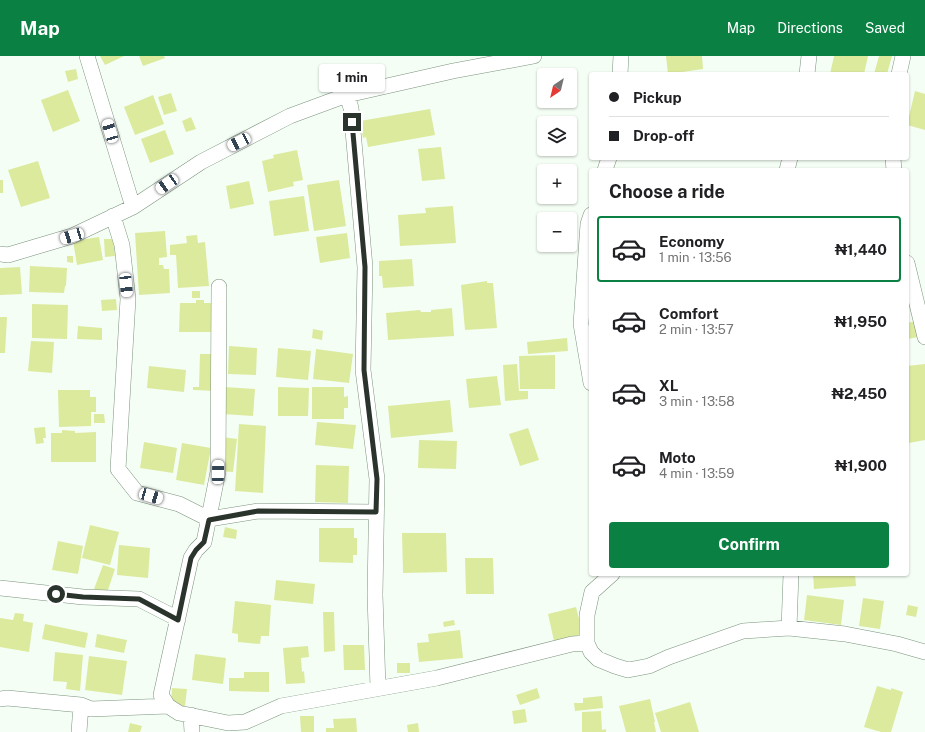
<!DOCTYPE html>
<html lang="en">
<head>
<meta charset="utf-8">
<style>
	body { margin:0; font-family:"Public Sans",sans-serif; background:#f6f6f6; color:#202124; height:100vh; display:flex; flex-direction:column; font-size:15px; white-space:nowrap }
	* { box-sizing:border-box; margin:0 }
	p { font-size:13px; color:#757577 }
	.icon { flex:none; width:22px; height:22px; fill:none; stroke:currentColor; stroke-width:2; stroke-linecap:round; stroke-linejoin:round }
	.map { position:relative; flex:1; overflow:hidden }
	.details { position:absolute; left:589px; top:112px; width:320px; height:408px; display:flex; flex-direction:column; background:#fff; border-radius:4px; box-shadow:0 1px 3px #0004 }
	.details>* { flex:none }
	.hud { position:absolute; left:589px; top:16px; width:320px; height:88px; border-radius:4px; box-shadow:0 1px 3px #0004; display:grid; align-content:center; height:88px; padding:0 20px; background:#fff }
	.needle { width:26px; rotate:215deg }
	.tools { position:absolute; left:537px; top:12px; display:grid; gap:8px }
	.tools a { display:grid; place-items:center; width:40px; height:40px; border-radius:4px; background:#fff; box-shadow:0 1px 3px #0004; font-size:20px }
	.end { position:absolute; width:18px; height:18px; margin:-9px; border:5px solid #2b342c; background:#fff; box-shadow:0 0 0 2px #fff }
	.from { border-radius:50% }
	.bubble { position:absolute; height:28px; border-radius:4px; background:#fff; box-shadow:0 1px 3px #0004; font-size:13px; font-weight:700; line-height:28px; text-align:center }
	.car { position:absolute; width:12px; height:24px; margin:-12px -6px; border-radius:5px; box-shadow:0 0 3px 1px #0007; background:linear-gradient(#fff 24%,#345 0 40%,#fff 0 76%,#345 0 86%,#fff 0) }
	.hud b { display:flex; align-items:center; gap:14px; height:38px; font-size:15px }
	.hud b+b { border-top:1px solid #e0e0e0 }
	.hud i { width:10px; height:10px; background:#202124 }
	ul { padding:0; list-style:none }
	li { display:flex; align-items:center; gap:12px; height:66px; margin:0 8px 6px; padding:0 12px; border:2px solid transparent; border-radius:4px }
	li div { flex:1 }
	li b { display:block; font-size:15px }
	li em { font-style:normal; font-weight:700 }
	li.selected { border-color:#0b8043 }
	li>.icon { width:36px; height:36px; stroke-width:1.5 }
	h2 { padding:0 20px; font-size:18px; line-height:48px }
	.action { display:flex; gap:8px; margin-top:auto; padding:8px 20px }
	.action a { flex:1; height:46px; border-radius:4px; background:#0b8043; color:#fff; font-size:16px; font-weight:700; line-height:46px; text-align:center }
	header { display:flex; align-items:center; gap:24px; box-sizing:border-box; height:56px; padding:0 20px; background:#0b8043; color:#fff }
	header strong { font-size:19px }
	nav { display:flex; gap:22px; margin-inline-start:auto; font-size:14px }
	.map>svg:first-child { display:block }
	.building { fill:#dcea9e }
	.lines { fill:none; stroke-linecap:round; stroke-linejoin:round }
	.minor-casing { stroke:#7c937e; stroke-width:16 }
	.minor { stroke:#fff; stroke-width:15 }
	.route { stroke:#2b342c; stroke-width:5 }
</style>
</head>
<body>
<header>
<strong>Map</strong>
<nav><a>Map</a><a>Directions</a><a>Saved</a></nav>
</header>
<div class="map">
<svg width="925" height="676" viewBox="0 0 925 676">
	<rect width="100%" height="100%" fill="#f4fef5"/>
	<path class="building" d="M100,0H124L105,9Z
		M139,0H164L165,2L143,10Z
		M666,0H702L703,13L668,18Z
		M834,0H868L864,18H830Z
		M879,0H892L887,18H874Z
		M378,9L381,18L367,23L364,14Z
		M76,13L78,23L68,26L65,15Z
		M68,34L80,65L53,76L41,44Z
		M915,35L925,38V74L907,69Z
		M171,37L177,55L164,59L158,41Z
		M153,39L164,68L135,79L124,51Z
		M430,53L435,79L368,91L366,81L363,82L360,65Z
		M191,61L196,73L186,76L182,65Z
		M165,74L174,98L150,107L141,83Z
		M441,91L445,123L422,125L418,93Z
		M297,94L303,124L293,126L294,130L268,136L262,105L274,102L273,99Z
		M38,105L50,142L21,151L8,114Z
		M0,124H3V137H0Z
		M339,124L346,170L314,175L307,129Z
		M249,125L254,148L230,153L226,130Z
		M304,140L309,175L274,180L269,145Z
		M453,150L456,187L400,190L398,159L426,157L425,152Z
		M165,175L167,201L159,202V209H163L164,213H169L170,237L139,239L135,177Z
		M347,177L350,202L320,207L316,181Z
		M197,179L198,187L205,186L209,230L178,232L176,199H170V189L187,187L186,180Z
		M99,181L103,204L77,209L73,185Z
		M104,183H113L115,200L105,201Z
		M67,200H73V207L67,206Z
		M412,203L414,230L383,232L382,220H379V205Z
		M30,210L67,212L66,230H65L64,237L29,236Z
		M20,211L22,238L0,239V212Z
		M487,225V227H493L497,272L465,274L461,229Z
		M192,235H200V242H192Z
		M116,243L117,254L102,255L101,244Z
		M196,244H204V247H212V276H179L180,247H196Z
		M32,248L68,249L67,283L32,282Z
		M452,252L454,280L388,284L386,257L420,254L421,256H431V254Z
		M0,261H7L5,297H0Z
		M916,265L919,281L907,283V267Z
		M78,270L102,272V284L77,283Z
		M313,273L323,275L322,284L312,282Z
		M567,282L568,295L528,298L527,286Z
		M31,285L54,286L52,317L28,315Z
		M229,290L257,292L256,319L228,318Z
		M278,292L311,295L308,324L276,321Z
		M316,293L353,298L349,327L313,323Z
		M200,298H218L217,335L193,334V331H199Z
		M555,299V333H520L519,300Z
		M517,308L519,335H528V343L505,345L503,309Z
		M925,308V384L909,387L907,372V310Z
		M149,310L186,314L184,336L147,332Z
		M497,320L501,349L469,352L466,323Z
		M224,331L255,333L253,360L222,358Z
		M278,331L309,332L308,360H278Z
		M312,331H344V341L348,340V352H344V363H312Z
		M58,334H90V341H96V356H91V370L59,371Z
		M450,344L453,376L391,382L388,350Z
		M94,358H104L105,367H94Z
		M317,366L356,369L353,393L315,389Z
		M239,368L266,370L263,437L235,435Z
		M45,371L46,382H43L44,387L36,388L34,372Z
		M528,372L539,404L520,410L509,378Z
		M62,374L75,375V377L96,376V406H51V377H62Z
		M222,381L237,383L233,416L219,415Z
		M419,384L457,385L456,413L418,412Z
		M144,386L177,392L173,417L140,412Z
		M182,387L211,392L204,429L176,424Z
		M316,409L349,410L348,447L315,446Z
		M90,469L119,476L110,509L82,502Z
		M225,471L237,474L236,483L223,481Z
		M319,472H354V482H357V499H353V507L319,506Z
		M402,477H446L447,516L403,517Z
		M58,485L83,490L78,518L52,514Z
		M119,489L150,492L148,522L117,519Z
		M465,502H493L494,538H466Z
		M103,509L115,513L107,537L94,533Z
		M813,518H855L856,530L814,533Z
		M276,524L315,528L313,548L274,544Z
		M807,539L844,544L841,569L804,564Z
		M863,542L884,545L880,573L859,570Z
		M235,545L271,549L269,580H261L260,588L238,586V578L232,577Z
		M908,549L918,551L916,561L906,559Z
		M576,551L583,578L554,585L548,558Z
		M323,556H334L335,595L324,596Z
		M15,557L24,558L23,565L33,567L29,596L0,591V562L13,564Z
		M454,564L455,569L444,571L443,566Z
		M45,568L88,577L85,592L42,583Z
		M460,574L463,602L419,606L417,587L429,586L428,578Z
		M97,578L127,584L124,597L95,591Z
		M343,589H364L365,614H344Z
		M308,590L309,601L301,602L302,616L304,615L305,627L286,628L283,592Z
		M55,596L83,599L80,635L66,633L67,626L53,625Z
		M195,598L226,602L223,628L192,624Z
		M89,600L127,605L122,639L85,634Z
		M397,607H410V617H397Z
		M244,616H269V636L229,635V622H244Z
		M877,630L891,634V632L903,636L891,676H881L864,671Z
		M172,632L187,633L185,650L171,648Z
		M537,632L540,642L520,649L516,639Z
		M602,640L603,652L575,655L574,647H583V642Z
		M650,643L655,666H654L656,676H626L619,650Z
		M690,646L699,676H661L655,657Z
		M525,653L527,666L514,668L512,655Z
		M601,655L602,674L606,673V676H582V656Z
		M300,660H314V676H301Z
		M356,662L357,676H326V672H334L333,663Z
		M130,667L142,670L140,676H128Z
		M418,667L419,676H408L407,669Z"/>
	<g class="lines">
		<g class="minor-casing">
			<path id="minor" d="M87,0L133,151
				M620,18L621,0
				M807,18L809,0
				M899,18L903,0
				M347,39L351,52L365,211L363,314L377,423L375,539L378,632
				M893,102L894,114
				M605,114L609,102
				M787,114L790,102
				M591,159L588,168L581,268L591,327
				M113,160L122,189L128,243L118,413L137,437L179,448L209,463L258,455L376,456
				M0,198L8,199L72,180L133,151L201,106L290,60L347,39L453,15L534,0
				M907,207L925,281
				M219,231L218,416L204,486L196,494L191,502L161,639L168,650L179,657L228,667L245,666L281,650L437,622L572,588L587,587L591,596L598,603L615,610L628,614L649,610L669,601L743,575L789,572L845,578L897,588L925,596
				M0,532L83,541L139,543L178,563
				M789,572L791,518
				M587,587V559L592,536L612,518
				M0,643L7,642L81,649L91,653L168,650
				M191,659L192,676
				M79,676L81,649"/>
		</g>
		<use href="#minor" class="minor"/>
	</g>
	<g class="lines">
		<path class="route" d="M56,538L83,541L139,543L178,564L191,502L196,494L204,486L209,464L258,455L376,456L377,423L364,314L365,211L352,66"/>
	</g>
</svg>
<div class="tools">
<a><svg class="needle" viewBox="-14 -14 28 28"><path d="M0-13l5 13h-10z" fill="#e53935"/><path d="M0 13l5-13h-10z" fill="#757577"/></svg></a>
<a><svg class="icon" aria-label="layers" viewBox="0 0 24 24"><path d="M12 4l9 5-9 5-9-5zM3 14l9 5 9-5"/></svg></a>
<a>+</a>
<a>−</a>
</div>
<i class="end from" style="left:56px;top:538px"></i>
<i class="end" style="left:352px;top:66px"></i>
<div class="bubble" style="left:319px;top:8px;width:66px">1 min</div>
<i class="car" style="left:110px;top:75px;rotate:343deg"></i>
<i class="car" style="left:239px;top:86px;rotate:243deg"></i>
<i class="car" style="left:167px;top:128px;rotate:236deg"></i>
<i class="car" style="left:72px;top:180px;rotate:253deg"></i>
<i class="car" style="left:126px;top:229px;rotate:174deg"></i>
<i class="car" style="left:218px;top:416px;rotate:1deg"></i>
<i class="car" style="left:151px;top:440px;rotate:106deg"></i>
<div class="hud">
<b><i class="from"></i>Pickup</b>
<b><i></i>Drop-off</b>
</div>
<section class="details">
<h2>Choose a ride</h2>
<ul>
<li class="selected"><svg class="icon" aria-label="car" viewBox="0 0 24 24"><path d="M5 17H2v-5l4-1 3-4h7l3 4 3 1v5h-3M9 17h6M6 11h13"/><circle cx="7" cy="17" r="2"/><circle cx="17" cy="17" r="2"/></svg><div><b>Economy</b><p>1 min · 13:56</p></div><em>₦1,440</em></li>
<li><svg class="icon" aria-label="car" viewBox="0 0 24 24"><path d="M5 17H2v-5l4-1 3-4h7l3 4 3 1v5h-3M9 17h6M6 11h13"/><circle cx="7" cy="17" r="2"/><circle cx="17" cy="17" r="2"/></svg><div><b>Comfort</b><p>2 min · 13:57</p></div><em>₦1,950</em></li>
<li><svg class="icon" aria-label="car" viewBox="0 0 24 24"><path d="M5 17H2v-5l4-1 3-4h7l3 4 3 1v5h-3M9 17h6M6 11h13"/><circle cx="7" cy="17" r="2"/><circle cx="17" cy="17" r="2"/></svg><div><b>XL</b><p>3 min · 13:58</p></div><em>₦2,450</em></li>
<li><svg class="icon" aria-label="car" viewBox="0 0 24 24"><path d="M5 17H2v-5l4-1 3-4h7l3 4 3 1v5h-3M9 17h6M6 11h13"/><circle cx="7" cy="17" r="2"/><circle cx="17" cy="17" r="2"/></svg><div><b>Moto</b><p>4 min · 13:59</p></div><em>₦1,900</em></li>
</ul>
<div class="action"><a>Confirm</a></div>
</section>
</div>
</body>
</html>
